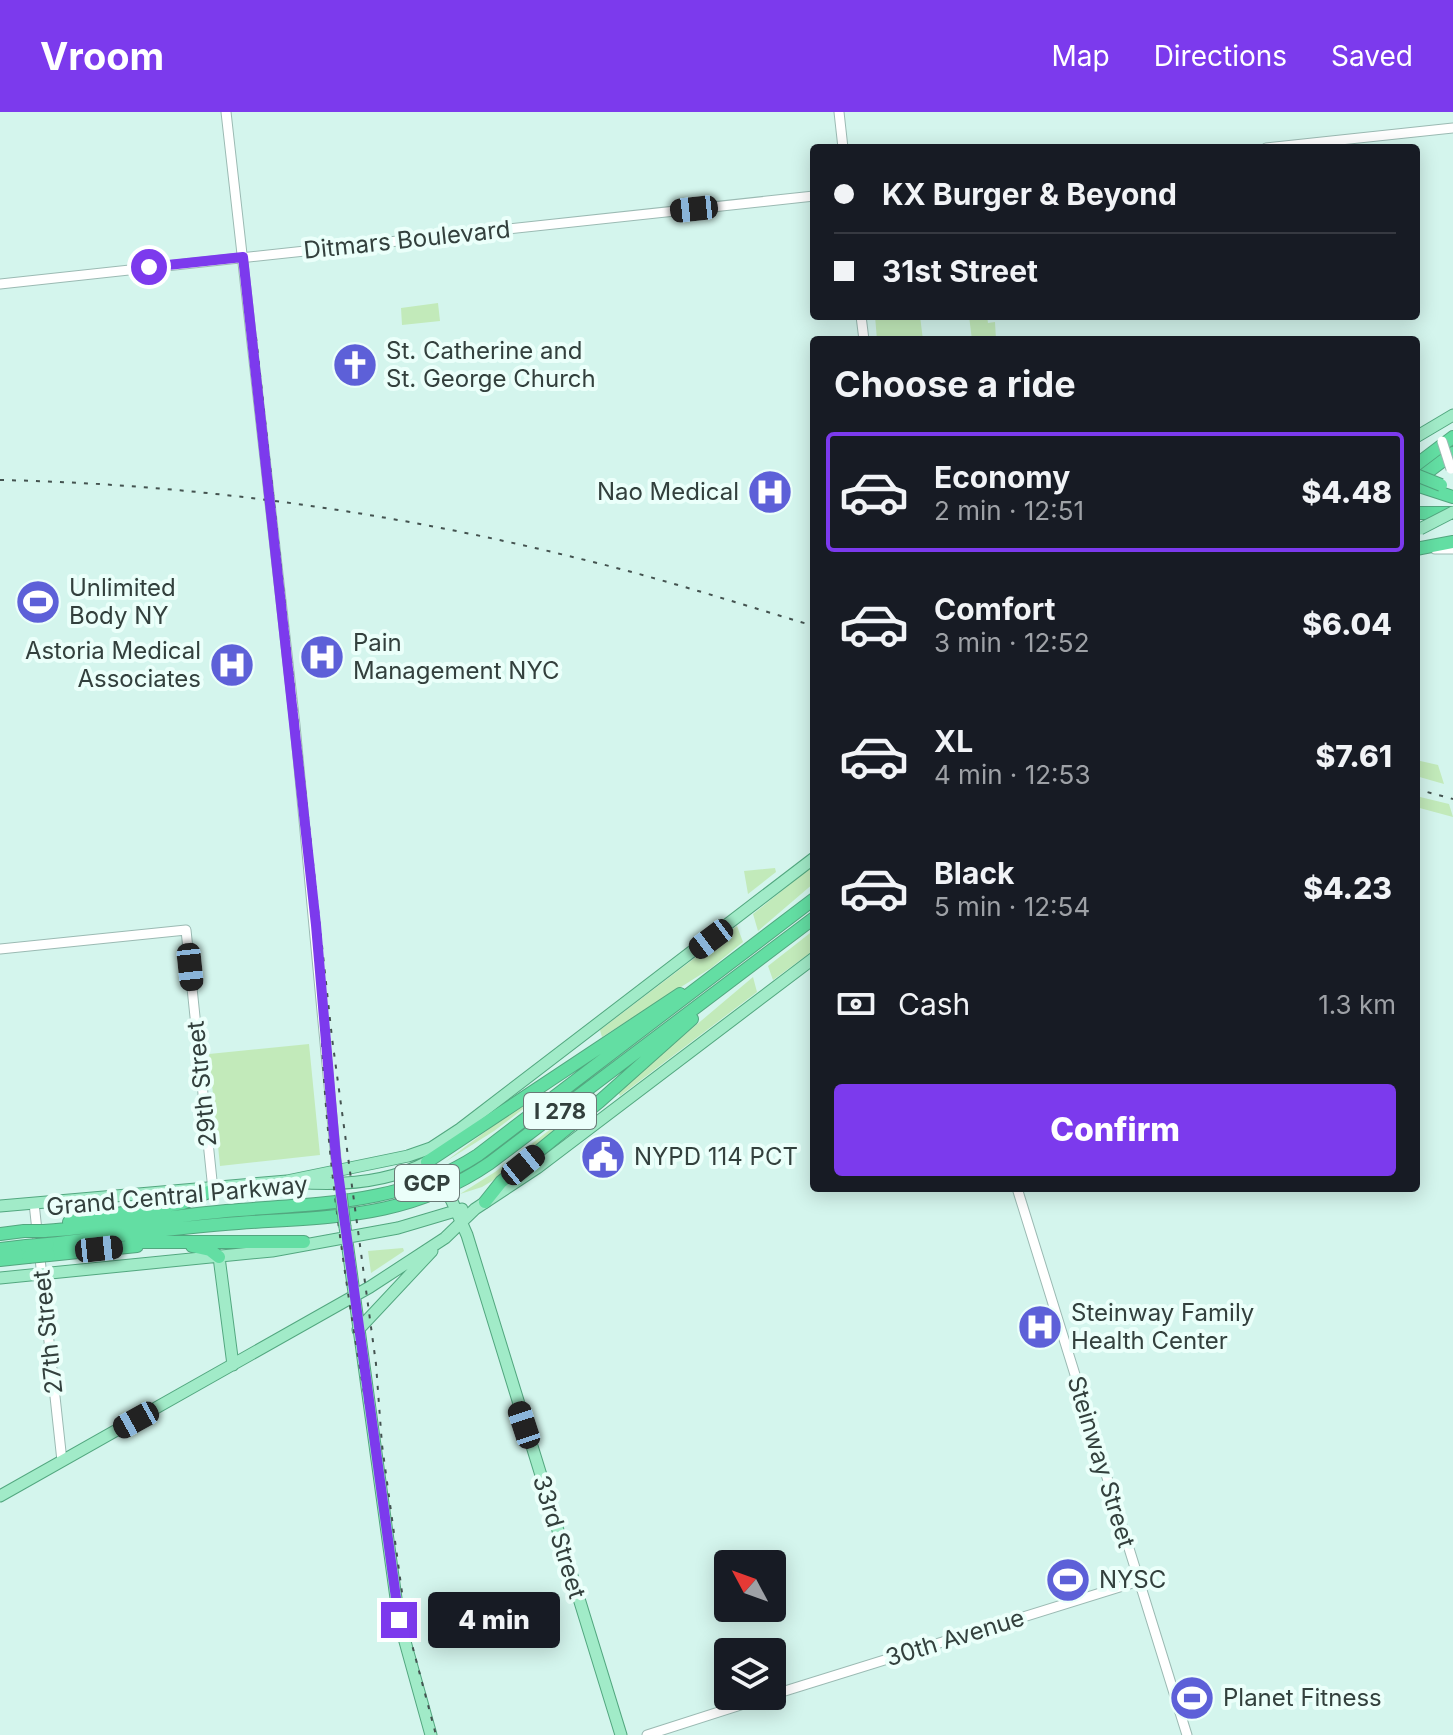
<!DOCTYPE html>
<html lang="en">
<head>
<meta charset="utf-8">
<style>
	body { margin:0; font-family:Inter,sans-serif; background:#20242c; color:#f1f3f6; height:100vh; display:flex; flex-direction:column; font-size:30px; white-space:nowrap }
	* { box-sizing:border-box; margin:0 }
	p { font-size:26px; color:#9ea1a6 }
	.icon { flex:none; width:44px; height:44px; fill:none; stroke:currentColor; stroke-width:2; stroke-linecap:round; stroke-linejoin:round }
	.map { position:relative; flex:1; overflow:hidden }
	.drawer { position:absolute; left:810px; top:224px; width:610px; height:856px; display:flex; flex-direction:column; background:#171b24; border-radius:8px; box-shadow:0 4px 20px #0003 }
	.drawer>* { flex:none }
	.hud { position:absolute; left:810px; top:32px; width:610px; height:176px; border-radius:8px; box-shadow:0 4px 20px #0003; display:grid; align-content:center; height:176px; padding:0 24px; background:#171b24 }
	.needle { width:52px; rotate:311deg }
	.tools { position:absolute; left:714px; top:1438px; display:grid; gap:16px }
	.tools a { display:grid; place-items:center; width:72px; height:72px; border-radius:8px; background:#171b24; box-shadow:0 4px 20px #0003; font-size:40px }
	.end { position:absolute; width:36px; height:36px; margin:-18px; border:10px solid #7c3aed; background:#fff; box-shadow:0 0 0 4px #fff }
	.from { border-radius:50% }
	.bubble { position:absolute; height:56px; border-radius:8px; background:#171b24; box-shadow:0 4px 20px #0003; font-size:26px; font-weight:800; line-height:56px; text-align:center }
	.car { position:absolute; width:24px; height:48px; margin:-24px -12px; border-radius:10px; box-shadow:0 0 6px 2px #0007; background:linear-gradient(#222 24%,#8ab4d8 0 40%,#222 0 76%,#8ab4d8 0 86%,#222 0) }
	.hud b { display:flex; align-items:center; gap:28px; height:76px; font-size:30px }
	.hud b+b { border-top:2px solid #363941 }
	.hud i { width:20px; height:20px; background:#f1f3f6 }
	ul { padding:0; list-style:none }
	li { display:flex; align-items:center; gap:24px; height:120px; margin:0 16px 12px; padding:0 8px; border:4px solid transparent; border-radius:8px }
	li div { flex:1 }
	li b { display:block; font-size:30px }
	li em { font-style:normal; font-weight:800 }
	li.active { border-color:#7c3aed }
	li>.icon { width:72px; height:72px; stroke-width:1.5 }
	h2 { padding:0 24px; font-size:36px; line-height:96px }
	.pay { display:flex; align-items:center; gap:20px; height:88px; padding:0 24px; font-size:30px }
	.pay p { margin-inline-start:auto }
	.button { display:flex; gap:16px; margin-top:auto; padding:16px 24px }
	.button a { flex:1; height:92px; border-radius:8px; background:#7c3aed; color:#fff; font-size:32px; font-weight:800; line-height:92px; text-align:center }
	header { display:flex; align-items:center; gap:48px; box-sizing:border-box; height:112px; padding:0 40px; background:#7c3aed; color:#fff }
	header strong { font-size:38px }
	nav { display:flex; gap:44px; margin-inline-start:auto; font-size:28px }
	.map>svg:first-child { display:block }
	.green { fill:#c2eaba }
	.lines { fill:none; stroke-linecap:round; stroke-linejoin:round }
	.minor-casing { stroke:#9bbab3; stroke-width:11 }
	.major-casing { stroke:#52a77f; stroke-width:13 }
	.highway-casing { stroke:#52a77f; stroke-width:14 }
	.minor { stroke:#fff; stroke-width:9 }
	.major { stroke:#a1ebc8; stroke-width:11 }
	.highway { stroke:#63dea3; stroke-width:12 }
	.rail { stroke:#445350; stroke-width:2; stroke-dasharray:4 8; stroke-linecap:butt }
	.minor-bridge-casing { stroke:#9bbab3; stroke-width:11; stroke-linecap:butt }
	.major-bridge-casing { stroke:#52a77f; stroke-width:13; stroke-linecap:butt }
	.highway-bridge-casing { stroke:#52a77f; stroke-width:14; stroke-linecap:butt }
	.minor-bridge { stroke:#fff; stroke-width:9 }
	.major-bridge { stroke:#a1ebc8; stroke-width:11 }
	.highway-bridge { stroke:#63dea3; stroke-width:12 }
	.route { stroke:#7c3aed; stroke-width:10 }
	.labels { text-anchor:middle; stroke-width:8; stroke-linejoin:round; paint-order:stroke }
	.shield { fill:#ebfffa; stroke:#6a7976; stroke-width:2 }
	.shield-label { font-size:22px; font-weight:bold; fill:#33403d }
	.street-label { font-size:24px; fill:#33403d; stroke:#ebfffa }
	.poi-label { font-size:24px; fill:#33403d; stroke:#ebfffa; text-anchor:start }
</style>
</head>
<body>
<header>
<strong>Vroom</strong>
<nav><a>Map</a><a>Directions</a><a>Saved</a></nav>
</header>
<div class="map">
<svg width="1453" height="1623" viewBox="0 0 1453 1623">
	<rect width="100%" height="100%" fill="#d4f5ed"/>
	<path class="green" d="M438,191L440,209L402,213L401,196Z
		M875,204H920L923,228H877Z
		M969,204H987L988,211L995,210L996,228H972Z
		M1416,648L1438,653L1444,672L1416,664Z
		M1416,684L1449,692L1453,705L1416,695Z
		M814,753V771L758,819L753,802Z
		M775,756L776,760L748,782L744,759Z
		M737,814L743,830L711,856L602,925L600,918Z
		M814,818V838L773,868L768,854Z
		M753,865L757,880L620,984L618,979Z
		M309,932L320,1043L220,1054L209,942Z
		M560,969L494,1019L445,1050L518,995Z
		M600,979L502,1063L482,1075L460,1082L495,1060Z
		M403,1136L404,1139L371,1161L368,1139Z"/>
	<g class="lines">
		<g class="minor-casing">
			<path id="minor" d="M226,0L295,613L337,1058
				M839,0L843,36
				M1266,36L1453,16
				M0,172L814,84
				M861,204L864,228
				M1435,437H1453
				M0,837L186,818L213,1078
				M1017,1076L1187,1623
				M34,1091L62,1349
				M772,1583L1139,1469
				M647,1623L769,1584"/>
		</g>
		<g class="major-casing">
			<path id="major" d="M1416,325L1453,303
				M295,1070C339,1074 387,1071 427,1050L435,1062
				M451,1087L467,1123L621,1623
				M0,1094L287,1069L408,1044L431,1036L460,1017L814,746
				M345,1115L399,1508L431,1623
				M219,1145L233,1253
				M0,1166L272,1139L398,1116L462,1097
				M358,1218L432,1139
				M0,1384L370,1175L445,1126L475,1097L537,1056L814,846"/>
		</g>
		<g class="highway-casing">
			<path id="highway" d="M1416,353L1453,325
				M1416,369L1453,341
				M1416,373L1453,385
				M1416,401H1453
				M1416,437L1453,430
				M427,1050L680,882
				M485,1090L501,1070L600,989L692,907
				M69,1110L183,1091L213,1078
				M44,1119C105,1115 165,1105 226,1099C316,1091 400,1094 478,1043L814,787
				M0,1122L24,1119
				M131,1130H304
				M48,1132C107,1125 166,1117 225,1112C324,1104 404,1110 490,1051L814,806
				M192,1134L210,1138L219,1145
				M0,1137L26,1134
				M49,1143L137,1134
				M0,1148L28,1145"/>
		</g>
		<use href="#minor" class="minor"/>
		<use href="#major" class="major"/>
		<use href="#highway" class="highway"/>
		<path class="rail" d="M256,225L332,926L376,1252L382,1333L406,1510L436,1623
			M0,368C195,372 392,400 581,447C660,466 737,491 814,514
			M1416,677L1453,687
			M322,931C328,1063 349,1193 371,1323"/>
		<g class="minor-bridge-casing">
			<path id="minor-bridge" d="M1442,329L1451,357"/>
		</g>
		<g class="major-bridge-casing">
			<path id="major-bridge" d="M1420,417L1453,400
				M435,1062L451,1087
				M341,1082L345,1115"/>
		</g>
		<g class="highway-bridge-casing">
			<path id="highway-bridge" d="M1416,363L1441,373
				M24,1119H44
				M26,1134L48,1132
				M28,1145L49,1143"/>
		</g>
		<use href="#minor-bridge" class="minor-bridge"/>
		<use href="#major-bridge" class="major-bridge"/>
		<use href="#highway-bridge" class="highway-bridge"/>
	</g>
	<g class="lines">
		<path class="route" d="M149,155L243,145L316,813L336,1046L399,1508"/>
	</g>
	<defs>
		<g id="church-disc" transform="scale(2.3)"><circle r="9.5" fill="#5d60d8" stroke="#ebfffa"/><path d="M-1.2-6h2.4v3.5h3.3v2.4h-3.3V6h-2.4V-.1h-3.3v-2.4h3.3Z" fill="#fff"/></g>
		<g id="hospital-disc" transform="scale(2.3)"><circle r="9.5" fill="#5d60d8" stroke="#ebfffa"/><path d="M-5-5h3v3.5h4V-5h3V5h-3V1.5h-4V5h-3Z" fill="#fff"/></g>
		<g id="stadium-disc" transform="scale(2.3)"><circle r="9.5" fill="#5d60d8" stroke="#ebfffa"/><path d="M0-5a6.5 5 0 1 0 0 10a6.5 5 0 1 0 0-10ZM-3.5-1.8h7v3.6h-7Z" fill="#fff"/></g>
		<g id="civic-disc" transform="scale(2.3)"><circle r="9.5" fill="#5d60d8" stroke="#ebfffa"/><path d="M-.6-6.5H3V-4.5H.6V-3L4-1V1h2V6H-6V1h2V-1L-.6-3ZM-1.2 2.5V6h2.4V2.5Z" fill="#fff"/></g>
	</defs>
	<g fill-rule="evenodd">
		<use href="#church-disc" x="355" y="253"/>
		<use href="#hospital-disc" x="770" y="380"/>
		<use href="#stadium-disc" x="38" y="490"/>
		<use href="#hospital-disc" x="322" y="545"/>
		<use href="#hospital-disc" x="232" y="553"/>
		<use href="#civic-disc" x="603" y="1045"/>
		<use href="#hospital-disc" x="1040" y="1215"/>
		<use href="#stadium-disc" x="1068" y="1468"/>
		<use href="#stadium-disc" x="1192" y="1586"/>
	</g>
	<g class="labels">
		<g class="shield">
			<rect x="524" y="981" width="72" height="36" rx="6"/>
			<rect x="395" y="1053" width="64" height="36" rx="6"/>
		</g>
		<g class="shield-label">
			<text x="560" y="1007">I 278</text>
			<text x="427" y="1079">GCP</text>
		</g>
		<g class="street-label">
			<text transform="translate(407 128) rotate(-6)" y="8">Ditmars Boulevard</text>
			<text transform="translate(202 972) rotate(-96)" y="8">29th Street</text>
			<text transform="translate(177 1084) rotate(-5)" y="8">Grand Central Parkway</text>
			<text transform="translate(48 1220) rotate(-96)" y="8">27th Street</text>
			<text transform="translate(1101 1350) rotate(73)" y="8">Steinway Street</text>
			<text transform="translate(559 1425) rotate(73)" y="8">33rd Street</text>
			<text transform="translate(955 1526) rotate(-17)" y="8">30th Avenue</text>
		</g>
		<g class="poi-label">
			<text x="386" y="247">St. Catherine and<tspan x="386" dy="28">St. George Church</tspan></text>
			<text x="739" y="388" text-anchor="end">Nao Medical</text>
			<text x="69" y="484">Unlimited<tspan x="69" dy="28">Body NY</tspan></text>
			<text x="353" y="539">Pain<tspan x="353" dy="28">Management NYC</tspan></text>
			<text x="201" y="547" text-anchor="end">Astoria Medical<tspan x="201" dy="28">Associates</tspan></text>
			<text x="634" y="1053">NYPD 114 PCT</text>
			<text x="1071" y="1209">Steinway Family<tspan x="1071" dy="28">Health Center</tspan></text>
			<text x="1099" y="1476">NYSC</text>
			<text x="1223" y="1594">Planet Fitness</text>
		</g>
	</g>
</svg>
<div class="tools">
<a><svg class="needle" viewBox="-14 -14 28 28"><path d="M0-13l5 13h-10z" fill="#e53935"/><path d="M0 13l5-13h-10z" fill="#9ea1a6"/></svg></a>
<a><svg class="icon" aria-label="layers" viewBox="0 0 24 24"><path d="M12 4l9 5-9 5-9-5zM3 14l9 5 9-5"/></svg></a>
</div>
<i class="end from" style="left:149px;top:155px"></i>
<i class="end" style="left:399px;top:1508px"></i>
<div class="bubble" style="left:428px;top:1480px;width:132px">4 min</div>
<i class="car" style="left:694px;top:97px;rotate:264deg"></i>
<i class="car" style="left:711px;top:827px;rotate:233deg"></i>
<i class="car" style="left:190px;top:855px;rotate:174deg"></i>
<i class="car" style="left:523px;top:1053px;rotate:51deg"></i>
<i class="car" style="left:99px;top:1137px;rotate:84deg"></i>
<i class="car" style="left:136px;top:1308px;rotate:241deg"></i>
<i class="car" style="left:524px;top:1313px;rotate:342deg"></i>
<div class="hud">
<b><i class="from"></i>KX Burger &amp; Beyond</b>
<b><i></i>31st Street</b>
</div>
<section class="drawer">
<h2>Choose a ride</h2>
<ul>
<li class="active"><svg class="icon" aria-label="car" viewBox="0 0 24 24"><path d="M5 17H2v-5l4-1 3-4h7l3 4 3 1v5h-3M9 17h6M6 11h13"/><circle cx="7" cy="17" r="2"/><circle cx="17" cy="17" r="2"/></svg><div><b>Economy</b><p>2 min · 12:51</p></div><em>$4.48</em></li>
<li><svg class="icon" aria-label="car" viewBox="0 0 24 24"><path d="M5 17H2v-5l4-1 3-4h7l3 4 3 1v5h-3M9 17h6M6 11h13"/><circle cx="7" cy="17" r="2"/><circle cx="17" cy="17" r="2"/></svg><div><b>Comfort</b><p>3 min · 12:52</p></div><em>$6.04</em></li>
<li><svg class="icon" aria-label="car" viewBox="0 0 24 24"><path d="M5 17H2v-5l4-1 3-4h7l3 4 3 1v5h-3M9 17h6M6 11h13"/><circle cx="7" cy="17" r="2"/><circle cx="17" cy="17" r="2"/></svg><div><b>XL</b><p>4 min · 12:53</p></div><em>$7.61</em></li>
<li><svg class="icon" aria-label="car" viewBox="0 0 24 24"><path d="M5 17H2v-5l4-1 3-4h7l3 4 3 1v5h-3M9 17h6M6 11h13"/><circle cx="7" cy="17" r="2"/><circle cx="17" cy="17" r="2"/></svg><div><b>Black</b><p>5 min · 12:54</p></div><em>$4.23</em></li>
</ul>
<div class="pay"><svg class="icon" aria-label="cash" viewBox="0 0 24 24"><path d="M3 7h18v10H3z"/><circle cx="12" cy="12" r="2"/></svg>Cash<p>1.3 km</p></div>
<div class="button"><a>Confirm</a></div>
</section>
</div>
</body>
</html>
